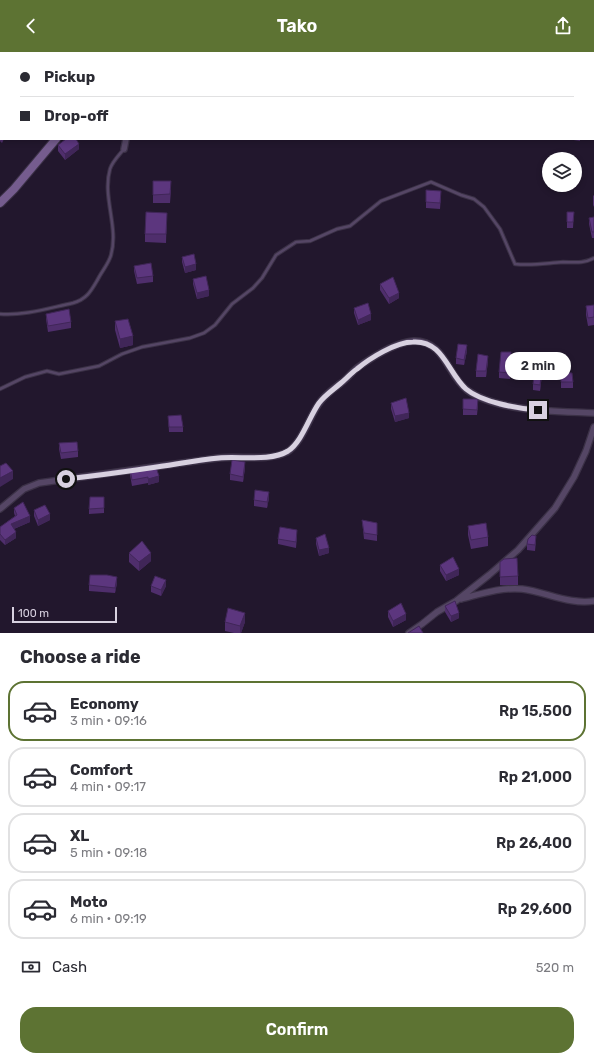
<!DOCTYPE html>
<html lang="en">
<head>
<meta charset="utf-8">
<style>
	body { margin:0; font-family:Rubik,sans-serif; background:#f7f7f7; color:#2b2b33; height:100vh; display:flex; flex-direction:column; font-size:15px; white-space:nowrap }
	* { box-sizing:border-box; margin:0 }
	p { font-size:13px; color:#7c7c81 }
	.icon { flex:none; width:22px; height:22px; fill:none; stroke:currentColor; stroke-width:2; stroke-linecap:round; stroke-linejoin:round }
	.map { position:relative; height:581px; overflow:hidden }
	.drawer { display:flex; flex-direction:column; background:#fff; flex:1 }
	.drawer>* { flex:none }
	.banner { position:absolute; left:0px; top:0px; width:594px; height:88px; box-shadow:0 2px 6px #0003; display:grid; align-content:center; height:88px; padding:0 20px; background:#fff }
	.fabs { position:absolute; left:542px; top:100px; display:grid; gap:8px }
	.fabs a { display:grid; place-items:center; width:40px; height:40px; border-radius:50%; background:#fff; box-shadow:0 2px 6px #0003; font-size:20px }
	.scale { position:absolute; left:12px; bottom:10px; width:105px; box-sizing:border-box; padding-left:4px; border:2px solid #d8d1e0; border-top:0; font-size:11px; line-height:14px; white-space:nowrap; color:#d8d1e0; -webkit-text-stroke:3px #22172d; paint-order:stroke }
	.end { position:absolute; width:18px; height:18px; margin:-9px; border:5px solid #d8d1e0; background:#111; box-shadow:0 0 0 2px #111 }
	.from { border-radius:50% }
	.bubble { position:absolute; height:28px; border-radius:14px; background:#fff; box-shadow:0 2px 6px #0003; font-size:13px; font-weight:600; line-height:28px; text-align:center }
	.banner b { display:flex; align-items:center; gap:14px; height:38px; font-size:15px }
	.banner b+b { border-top:1px solid #e1e1e2 }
	.banner i { width:10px; height:10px; background:#2b2b33 }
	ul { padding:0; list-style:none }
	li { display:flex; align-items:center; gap:12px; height:60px; margin:0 8px 6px; padding:0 12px; border:2px solid #e1e1e2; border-radius:16px }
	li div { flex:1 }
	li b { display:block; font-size:15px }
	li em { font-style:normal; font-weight:600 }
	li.selected { border-color:#5d7333 }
	li>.icon { width:36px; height:36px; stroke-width:1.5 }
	h2 { padding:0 20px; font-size:18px; line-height:48px }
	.pay { display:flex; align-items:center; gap:10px; height:44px; padding:0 20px; font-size:15px }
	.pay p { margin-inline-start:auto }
	.primary-button { display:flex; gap:8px; margin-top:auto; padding:8px 20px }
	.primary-button a { flex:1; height:46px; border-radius:16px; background:#5d7333; color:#fff; font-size:16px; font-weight:600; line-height:46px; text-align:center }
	header { display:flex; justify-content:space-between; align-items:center; height:52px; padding:0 20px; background:#5d7333; color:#fff; font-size:18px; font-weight:600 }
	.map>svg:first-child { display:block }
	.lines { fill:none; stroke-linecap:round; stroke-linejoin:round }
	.service-casing { stroke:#3b3146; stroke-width:4.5 }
	.minor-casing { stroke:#3b3146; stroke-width:8 }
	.secondary-casing { stroke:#3b3146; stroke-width:10 }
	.service { stroke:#554665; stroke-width:2.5 }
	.minor { stroke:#554665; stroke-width:5.5 }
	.secondary { stroke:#755c8e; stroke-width:8 }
	.wall { fill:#4f2e6c }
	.shaded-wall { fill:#402658 }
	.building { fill:#5c367e; stroke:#402658 }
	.route { stroke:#d8d1e0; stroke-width:5 }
</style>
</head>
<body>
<header><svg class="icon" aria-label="back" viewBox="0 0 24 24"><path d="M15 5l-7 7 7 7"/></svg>Tako<svg class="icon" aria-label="share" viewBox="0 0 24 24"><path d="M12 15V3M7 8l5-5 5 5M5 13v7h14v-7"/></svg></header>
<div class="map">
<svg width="594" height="581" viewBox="0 0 594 581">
	<rect width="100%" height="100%" fill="#22172d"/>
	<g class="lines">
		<g class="service-casing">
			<path id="service" d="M0,262C24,264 49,256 73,251C87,247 91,239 98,227C102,219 109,211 111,203C119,175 102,145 110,117C112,110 119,103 124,97
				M0,337L25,325L47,319L59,322L99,314L122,302L142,295L190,286L204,281L215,273L232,252L253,236L262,226L276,203L296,190L310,189L337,177L350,174L381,149L431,130L461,143L474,147L484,155L500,177L515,212C532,214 547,211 563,210C574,210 583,212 594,206"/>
		</g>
		<g class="minor-casing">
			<path id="minor" d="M328,1L329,0
				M124,97L126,87
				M0,457L24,437L39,431C98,423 158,414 218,406C240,403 266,410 287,400C301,392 309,366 318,353C324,343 332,338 341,331C347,327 351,321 357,316C371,306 396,290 414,289C445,289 447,323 467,338C497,360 558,359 594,361
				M461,547C481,542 501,535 522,537C546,540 570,553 594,549
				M409,581L422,572L437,560L456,549L489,523L518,498L555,456L574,425L586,399L594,375"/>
		</g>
		<g class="secondary-casing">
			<path id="secondary" d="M67,0V1
				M0,151L14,137L56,87"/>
		</g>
		<use href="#service" class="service"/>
		<use href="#minor" class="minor"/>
		<use href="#secondary" class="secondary"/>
	</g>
	<path class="wall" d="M148,0H173V1H149Z
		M0,67H1V87H4L2,91L0,89Z
		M567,87H580V89Z
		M58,93L79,97L65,108L58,99Z
		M153,129L171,138L170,151H153Z
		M426,138L441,144L440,157L426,156Z
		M594,143V155L593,153V144Z
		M567,160H574L573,176H567Z
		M167,161L166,191L145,190V182Z
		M594,165V186H592L589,172V166Z
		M182,205L196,218L185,221L182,210Z
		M134,214L153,224V230L137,232L134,219Z
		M193,227L209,244L197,247L193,232Z
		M380,232L399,246L389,252L380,238Z
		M594,253V273L588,274L586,263V254Z
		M354,256L371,268L358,273L354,261Z
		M46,262L71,270V276L48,280L46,267Z
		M115,269L133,293L120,296L115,278Z
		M467,299L464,313L456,312V306Z
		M511,306L510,327L499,326V320Z
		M488,309L486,325H476V319Z
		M561,320L573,330V336H561Z
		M542,323L540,339L533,338V332Z
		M463,347L478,353L477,363H463Z
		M391,351L409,366L395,370L391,357Z
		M168,364L183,375V380H169Z
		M59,391L78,399V405L61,407L59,397Z
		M245,416L243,430L230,428V422Z
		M130,417L141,418L159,430L148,433V431L132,434L130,423Z
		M104,445V461L89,462V457Z
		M269,446L267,456L254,454V448Z
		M14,456L30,470L14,477L16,486L5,493L0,488V475L15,464L14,461Z
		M34,458L50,468L38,474L34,464Z
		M362,468L377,471V489L364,487Z
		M468,474L488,485V494L471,497L468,483Z
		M297,484L296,496L278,492V487Z
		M316,486L329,501L319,504L316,492Z
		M536,489L535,499L527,498V492Z
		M129,501L151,509L139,519L129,510Z
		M500,510L518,524V533H500Z
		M440,513L459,523L446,529L440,519Z
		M117,531L115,541L89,539V533Z
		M151,534H166L161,544L151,540Z
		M445,554L459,566L451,570L445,560Z
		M388,559L406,568L393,575L388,565Z
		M225,570H245L241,581H234L225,579Z"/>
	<path class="shaded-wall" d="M79,92V97L65,108V102Z
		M196,212V218L185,221V215Z
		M209,238V244L197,247V241Z
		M399,241V246L389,252V246Z
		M371,262V268L358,273V268Z
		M133,284V293L120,296V287Z
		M467,293V299L464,313V308Z
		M488,304V309L486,325V319Z
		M542,317V323L540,339V333Z
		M409,361V366L395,370V364Z
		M245,410V416L243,430V425Z
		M13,419V427L0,435V426Z
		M159,424V430L148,433V427Z
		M269,440V446L267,456V450Z
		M50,462V468L38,474V468Z
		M30,464V470L11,478V472Z
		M16,480V486L5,493V488Z
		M329,496V501L319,504V498Z
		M151,501V509L139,519V510Z
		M459,517V523L446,529V523Z
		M117,525V531L115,541V536Z
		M166,528V534L161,544V538Z
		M245,561V570L241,581H240V574Z
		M459,561V566L451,570V564Z
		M406,562V568L393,575V569Z"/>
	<path class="building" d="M95,0H137V1H95Z
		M472,0H488V1H472Z
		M500,0H509V1H500Z
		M0,67H1V84H0Z
		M66,87H76L79,92L65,102L58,93Z
		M153,129H171L170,142L153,143Z
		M426,138L441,139L440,151L426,150Z
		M146,160L167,161L166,182H145Z
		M567,160H574L573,170H567Z
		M594,165V180H592L589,166Z
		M194,202L196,212L185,215L182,205Z
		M151,211L153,224L137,226L134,214Z
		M206,224L209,238L197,241L193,227Z
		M393,225L399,241L389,246L380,232Z
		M368,251L371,262L358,268L354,256Z
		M594,253V265L588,266L586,254Z
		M69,257L71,270L48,274L46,262Z
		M128,267L133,284L120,287L115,269Z
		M458,292L467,293L464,308L456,306Z
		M501,300H511L510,321L499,320Z
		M478,302L488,304L486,319H476Z
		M535,316L542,317L540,333L533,332Z
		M561,320L572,321L573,330H561Z
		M406,346L409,361L395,364L391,351Z
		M463,347H478L477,358L463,357Z
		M181,363L183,375H169L168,364Z
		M77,390L78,399L61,401L59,391Z
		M232,408L245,410L243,425L230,422Z
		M6,411L13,419L0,426V414Z
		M140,415L141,418L156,415L159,424L148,427V425L132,428L130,417Z
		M255,438L269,440L267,450L254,448Z
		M90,445H104V456L89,457Z
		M23,450L30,464L11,472L16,480L5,488L0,482V475L17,463L14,456Z
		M45,453L50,462L38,468L34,458Z
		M362,468L377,471V483L364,481Z
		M486,471L488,485L471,488L468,474Z
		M280,475L297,478L296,490L278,487Z
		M325,482L329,496L319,498L316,486Z
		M532,483L536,484L535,493L527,492L528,487Z
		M142,489L151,501L139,510L129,501Z
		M453,505L459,517L446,523L440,513Z
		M517,506L518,524L500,525V510L504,507Z
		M90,523H107L117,525L115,536L89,533Z
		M155,524L166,528L161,538L151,534Z
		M455,549L459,561L451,564L445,554Z
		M401,551L406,562L393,569L388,559Z
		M228,556L245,561L240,574L225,570Z
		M419,574L423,581H408Z"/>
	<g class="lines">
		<path class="route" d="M66,427C94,424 123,420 150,416C173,413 196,408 219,406C240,404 270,410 288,399C302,390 309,365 319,351C325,343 333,338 341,331C346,327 351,321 357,317C370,306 396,290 413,290C443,288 448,321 466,337C481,350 519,357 538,358"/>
	</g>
</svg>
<div class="fabs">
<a><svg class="icon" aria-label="layers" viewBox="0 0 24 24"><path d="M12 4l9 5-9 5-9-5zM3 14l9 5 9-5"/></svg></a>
</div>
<div class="scale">100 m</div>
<i class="end from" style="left:66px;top:427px"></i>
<i class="end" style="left:538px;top:358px"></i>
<div class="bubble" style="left:505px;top:300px;width:66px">2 min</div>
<div class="banner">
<b><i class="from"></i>Pickup</b>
<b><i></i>Drop-off</b>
</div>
</div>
<section class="drawer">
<h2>Choose a ride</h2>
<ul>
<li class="selected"><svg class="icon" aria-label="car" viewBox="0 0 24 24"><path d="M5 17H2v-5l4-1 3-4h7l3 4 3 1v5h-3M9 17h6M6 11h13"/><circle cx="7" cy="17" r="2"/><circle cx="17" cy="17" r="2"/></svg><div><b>Economy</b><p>3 min · 09:16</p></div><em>Rp 15,500</em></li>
<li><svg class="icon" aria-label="car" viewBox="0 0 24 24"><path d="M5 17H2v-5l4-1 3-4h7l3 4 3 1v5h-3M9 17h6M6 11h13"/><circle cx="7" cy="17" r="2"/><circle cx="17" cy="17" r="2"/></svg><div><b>Comfort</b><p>4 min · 09:17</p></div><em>Rp 21,000</em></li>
<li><svg class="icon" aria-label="car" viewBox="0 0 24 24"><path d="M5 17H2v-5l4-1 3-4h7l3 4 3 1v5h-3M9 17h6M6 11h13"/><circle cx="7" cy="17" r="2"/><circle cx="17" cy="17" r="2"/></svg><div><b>XL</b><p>5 min · 09:18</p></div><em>Rp 26,400</em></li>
<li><svg class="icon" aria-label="car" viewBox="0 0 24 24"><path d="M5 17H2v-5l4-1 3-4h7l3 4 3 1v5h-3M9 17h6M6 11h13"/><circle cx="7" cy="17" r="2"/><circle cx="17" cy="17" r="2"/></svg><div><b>Moto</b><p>6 min · 09:19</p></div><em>Rp 29,600</em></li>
</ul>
<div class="pay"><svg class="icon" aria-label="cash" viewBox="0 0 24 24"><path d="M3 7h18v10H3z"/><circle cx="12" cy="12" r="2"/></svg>Cash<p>520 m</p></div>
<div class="primary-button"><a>Confirm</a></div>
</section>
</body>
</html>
